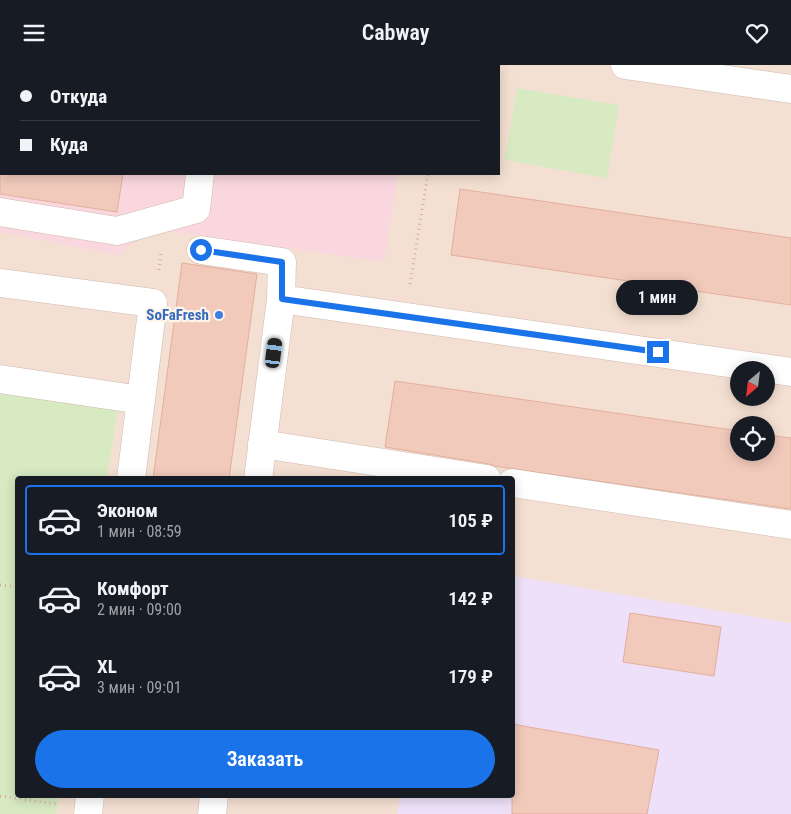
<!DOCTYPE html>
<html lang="ru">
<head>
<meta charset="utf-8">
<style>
	body { margin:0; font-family:"Roboto Condensed",sans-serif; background:#242831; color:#f1f3f6; height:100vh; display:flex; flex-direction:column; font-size:19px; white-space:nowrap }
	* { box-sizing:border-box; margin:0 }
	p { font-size:16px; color:#9ea1a6 }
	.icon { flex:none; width:28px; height:28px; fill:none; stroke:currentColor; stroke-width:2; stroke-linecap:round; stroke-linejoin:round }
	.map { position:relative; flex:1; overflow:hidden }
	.side { position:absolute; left:15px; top:411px; width:500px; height:322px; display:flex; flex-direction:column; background:#171b24; border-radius:5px; box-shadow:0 2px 12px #0003 }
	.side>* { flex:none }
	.guide { position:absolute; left:0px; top:0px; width:500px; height:110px; box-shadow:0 2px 12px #0003; display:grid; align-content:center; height:110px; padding:0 20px; background:#171b24 }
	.needle { width:32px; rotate:208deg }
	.fabs { position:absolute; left:730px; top:296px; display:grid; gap:10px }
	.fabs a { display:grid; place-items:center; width:45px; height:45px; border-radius:50%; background:#171b24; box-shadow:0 2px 12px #0003; font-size:25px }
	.end { position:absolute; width:22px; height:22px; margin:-11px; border:6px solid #1a73e8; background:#fff; box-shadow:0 0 0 2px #fff }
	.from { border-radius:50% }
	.bubble { position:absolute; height:35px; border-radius:18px; background:#171b24; box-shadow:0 2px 12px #0003; font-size:16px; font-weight:600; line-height:35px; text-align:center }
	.car { position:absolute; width:15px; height:30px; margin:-15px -8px; border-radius:6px; box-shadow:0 0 4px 1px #0007; background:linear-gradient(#222 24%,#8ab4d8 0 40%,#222 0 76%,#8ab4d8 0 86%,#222 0) }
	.guide b { display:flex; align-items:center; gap:18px; height:48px; font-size:19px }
	.guide b+b { border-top:1px solid #363941 }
	.guide i { width:12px; height:12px; background:#f1f3f6 }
	ul { padding:9px 0 0; list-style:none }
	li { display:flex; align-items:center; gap:15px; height:70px; margin:0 10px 8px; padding:0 10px; border:2px solid transparent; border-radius:5px }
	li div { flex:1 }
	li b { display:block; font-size:19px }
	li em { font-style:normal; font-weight:600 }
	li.on { border-color:#1a73e8 }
	li>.icon { width:45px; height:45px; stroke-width:1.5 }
	.button { display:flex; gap:10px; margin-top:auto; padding:10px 20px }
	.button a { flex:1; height:58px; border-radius:30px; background:#1a73e8; color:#fff; font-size:20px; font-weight:600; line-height:58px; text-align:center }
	header { display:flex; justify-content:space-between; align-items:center; height:65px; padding:0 20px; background:#171b24; font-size:22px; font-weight:600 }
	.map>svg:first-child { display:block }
	.residential { fill:#f4e0d2; fill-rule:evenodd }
	.education { fill:#ede0f8 }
	.medical { fill:#fad7df }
	.green { fill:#d7eac2 }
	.building { fill:#f1cabb; stroke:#e4ae9c }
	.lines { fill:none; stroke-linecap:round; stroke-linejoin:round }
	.minor-casing { stroke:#cfb8ad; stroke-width:29 }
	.path { stroke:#d6ad9f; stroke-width:3; stroke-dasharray:1 4; stroke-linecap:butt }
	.minor { stroke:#fff; stroke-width:28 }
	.route { stroke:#1a73e8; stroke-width:6 }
	.shop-dot { fill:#3f7fe0; stroke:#fff4ea; stroke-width:2 }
	.labels { text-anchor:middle; stroke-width:4.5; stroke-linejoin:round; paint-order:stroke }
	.shop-label { font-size:15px; font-weight:bold; fill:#366cbe; stroke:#fff4ea; text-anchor:end }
</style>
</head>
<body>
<header><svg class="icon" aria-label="menu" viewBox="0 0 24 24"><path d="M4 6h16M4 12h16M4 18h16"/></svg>Cabway<svg class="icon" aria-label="heart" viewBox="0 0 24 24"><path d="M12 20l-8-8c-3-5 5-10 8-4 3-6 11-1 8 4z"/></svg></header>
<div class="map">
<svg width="791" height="749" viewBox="0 0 791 749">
	<rect width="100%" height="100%" fill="#fcf0e4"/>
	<path class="residential" d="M0,0H791V749H0ZM1,1H499V109H1ZM739,305H766V332H739ZM739,360H766V388H739ZM18,414H512V731H18Z"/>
	<path class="education" d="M513,511L791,558V749H397L400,731H512Z"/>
	<path class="medical" d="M56,0H415L56,1Z
		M0,54L1,109H398L384,197L150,163L120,190L0,167Z"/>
	<path class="green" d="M517,23L619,40L607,113L505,95Z
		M0,320L119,336L107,414H18V731H59L56,749H0Z"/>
	<path class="building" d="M0,109H123L117,147L0,129Z
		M460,124L791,173V240L451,190Z
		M182,198L257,209L229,414H153Z
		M395,316L739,366V388H766V370L791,373V444L494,401L489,399L385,382Z
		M630,548L721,562L714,611L623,597Z
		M512,659L659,685L647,749H512Z"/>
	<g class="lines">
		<g class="minor-casing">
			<path id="minor" d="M625,0L791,24
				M215,1V0
				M0,147L117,166L196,144L200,109
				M201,185L282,197L281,234L258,414
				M0,218L153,238L131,414
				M281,234L791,307
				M0,314L141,335
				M262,379L487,414
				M512,418L791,460
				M88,749L90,731
				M212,749L214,731"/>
		</g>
		<path class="path" d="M33,0L41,1
			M445,1V0
			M159,205L161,187
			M410,219L428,109
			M0,520L18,522
			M0,731L56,739"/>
		<use href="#minor" class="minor"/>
	</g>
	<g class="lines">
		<path class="route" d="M201,185L282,197V234L658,287"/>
	</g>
	<circle class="shop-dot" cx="219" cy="250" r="5"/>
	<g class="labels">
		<g class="shop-label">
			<text x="209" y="255">SoFaFresh</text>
		</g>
	</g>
</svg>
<div class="fabs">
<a><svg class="needle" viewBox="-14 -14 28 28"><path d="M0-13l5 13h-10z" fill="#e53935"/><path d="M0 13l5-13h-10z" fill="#9ea1a6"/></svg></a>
<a><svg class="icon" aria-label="locate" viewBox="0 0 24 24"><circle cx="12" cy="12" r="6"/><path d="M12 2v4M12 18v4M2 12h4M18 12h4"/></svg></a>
</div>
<i class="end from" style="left:201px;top:185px"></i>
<i class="end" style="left:658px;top:287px"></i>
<div class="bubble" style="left:616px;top:215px;width:82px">1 мин</div>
<i class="car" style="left:274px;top:288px;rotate:7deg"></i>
<div class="guide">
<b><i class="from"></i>Откуда</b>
<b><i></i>Куда</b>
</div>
<section class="side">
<ul>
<li class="on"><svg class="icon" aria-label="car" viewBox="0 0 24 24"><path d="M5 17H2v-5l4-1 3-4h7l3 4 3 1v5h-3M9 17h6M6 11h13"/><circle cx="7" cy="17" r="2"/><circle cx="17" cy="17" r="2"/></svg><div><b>Эконом</b><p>1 мин · 08:59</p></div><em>105 ₽</em></li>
<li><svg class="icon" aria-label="car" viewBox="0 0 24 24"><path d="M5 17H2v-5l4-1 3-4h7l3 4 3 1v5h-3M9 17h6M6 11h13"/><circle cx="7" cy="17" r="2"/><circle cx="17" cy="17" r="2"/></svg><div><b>Комфорт</b><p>2 мин · 09:00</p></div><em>142 ₽</em></li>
<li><svg class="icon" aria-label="car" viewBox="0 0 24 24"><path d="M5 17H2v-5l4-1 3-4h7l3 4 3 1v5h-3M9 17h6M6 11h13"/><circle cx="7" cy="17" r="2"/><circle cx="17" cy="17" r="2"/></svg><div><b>XL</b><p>3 мин · 09:01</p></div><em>179 ₽</em></li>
</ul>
<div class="button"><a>Заказать</a></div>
</section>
</div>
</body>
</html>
